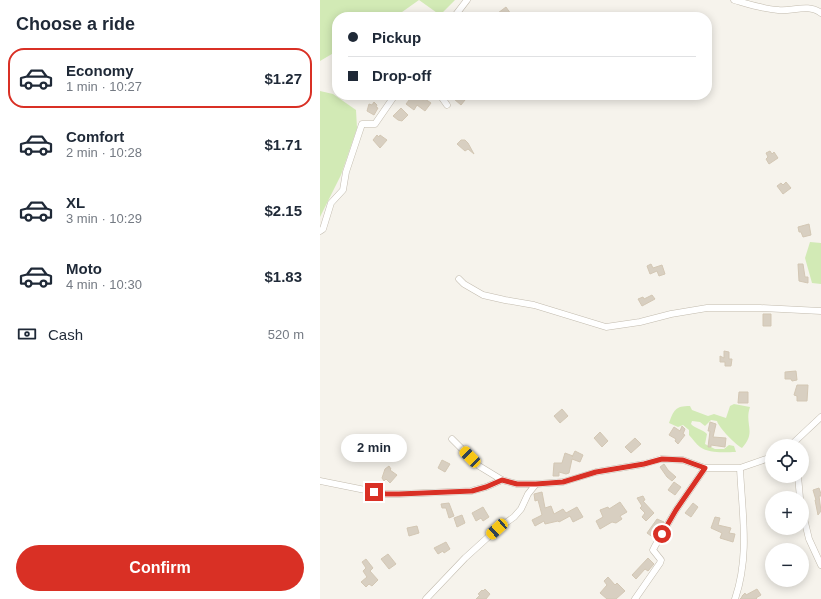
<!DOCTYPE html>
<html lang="en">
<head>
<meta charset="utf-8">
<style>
	body { margin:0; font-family:Helvetica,sans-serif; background:#f6f6f7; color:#1f2937; height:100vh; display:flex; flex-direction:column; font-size:15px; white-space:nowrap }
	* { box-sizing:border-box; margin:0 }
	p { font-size:13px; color:#747a83 }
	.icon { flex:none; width:22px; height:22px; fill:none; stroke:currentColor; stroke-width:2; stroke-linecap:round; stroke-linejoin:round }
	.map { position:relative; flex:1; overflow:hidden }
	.details { display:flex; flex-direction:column; background:#fff; width:320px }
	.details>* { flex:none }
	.guide { position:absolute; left:12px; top:12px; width:380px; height:88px; border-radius:16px; box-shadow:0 2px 10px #0003; display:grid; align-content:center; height:88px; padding:0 16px; background:#fff }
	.buttons { position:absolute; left:445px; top:439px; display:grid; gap:8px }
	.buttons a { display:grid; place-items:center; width:44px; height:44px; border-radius:50%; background:#fff; box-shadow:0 2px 10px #0003; font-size:20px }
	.end { position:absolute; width:18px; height:18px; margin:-9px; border:5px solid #d93025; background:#fff; box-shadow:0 0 0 2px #fff }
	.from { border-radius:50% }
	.bubble { position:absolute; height:28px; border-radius:14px; background:#fff; box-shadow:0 2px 10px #0003; font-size:13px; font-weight:700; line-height:28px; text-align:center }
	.car { position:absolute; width:12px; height:24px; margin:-12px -6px; border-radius:5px; box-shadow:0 0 3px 1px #0007; background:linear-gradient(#f5c518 24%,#345 0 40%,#f5c518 0 76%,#345 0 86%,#f5c518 0) }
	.guide b { display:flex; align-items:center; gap:14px; height:38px; font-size:15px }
	.guide b+b { border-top:1px solid #e0e1e3 }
	.guide i { width:10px; height:10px; background:#1f2937 }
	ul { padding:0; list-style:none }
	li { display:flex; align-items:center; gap:12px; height:60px; margin:0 8px 6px; padding:0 8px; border:2px solid transparent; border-radius:16px }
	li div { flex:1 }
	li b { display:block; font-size:15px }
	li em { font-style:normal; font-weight:700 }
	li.current { border-color:#d93025 }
	li>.icon { width:36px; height:36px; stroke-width:1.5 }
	h2 { padding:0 16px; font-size:18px; line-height:48px }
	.pay { display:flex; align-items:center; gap:10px; height:44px; padding:0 16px; font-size:15px }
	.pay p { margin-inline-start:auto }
	.action { display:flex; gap:8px; margin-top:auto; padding:8px 16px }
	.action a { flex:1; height:46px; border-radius:24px; background:#d93025; color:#fff; font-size:16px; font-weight:700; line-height:46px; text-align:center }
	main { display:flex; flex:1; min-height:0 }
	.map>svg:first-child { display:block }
	.green { fill:#d2eab5 }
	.building { fill:#d8cfc1; stroke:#d3c7b4 }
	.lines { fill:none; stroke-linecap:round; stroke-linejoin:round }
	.street-casing { stroke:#c2bbae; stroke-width:7 }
	.street { stroke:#fff; stroke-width:6 }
	.route { stroke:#d93025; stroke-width:5 }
</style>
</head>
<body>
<main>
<section class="details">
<h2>Choose a ride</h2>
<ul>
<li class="current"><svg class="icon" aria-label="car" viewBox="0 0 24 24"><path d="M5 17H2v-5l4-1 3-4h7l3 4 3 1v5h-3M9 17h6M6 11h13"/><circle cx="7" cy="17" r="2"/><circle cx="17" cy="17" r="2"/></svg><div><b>Economy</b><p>1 min · 10:27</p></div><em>$1.27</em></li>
<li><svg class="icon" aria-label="car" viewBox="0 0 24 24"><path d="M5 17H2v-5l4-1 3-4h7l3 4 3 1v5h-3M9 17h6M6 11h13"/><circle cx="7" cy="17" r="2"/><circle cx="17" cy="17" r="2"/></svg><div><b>Comfort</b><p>2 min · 10:28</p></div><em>$1.71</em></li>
<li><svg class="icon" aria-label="car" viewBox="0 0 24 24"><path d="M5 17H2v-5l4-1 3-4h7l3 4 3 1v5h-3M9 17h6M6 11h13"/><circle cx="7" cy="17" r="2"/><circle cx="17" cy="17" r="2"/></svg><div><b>XL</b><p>3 min · 10:29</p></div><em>$2.15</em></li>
<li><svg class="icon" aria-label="car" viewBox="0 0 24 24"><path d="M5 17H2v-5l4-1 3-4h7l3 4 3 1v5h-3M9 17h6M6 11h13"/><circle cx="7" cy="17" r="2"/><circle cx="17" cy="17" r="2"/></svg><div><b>Moto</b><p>4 min · 10:30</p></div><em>$1.83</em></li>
</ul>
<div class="pay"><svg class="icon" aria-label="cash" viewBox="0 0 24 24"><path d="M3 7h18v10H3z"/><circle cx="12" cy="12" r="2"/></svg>Cash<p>520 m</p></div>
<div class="action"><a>Confirm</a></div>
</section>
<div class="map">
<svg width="501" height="599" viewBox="0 0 501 599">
	<rect width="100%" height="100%" fill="#f6f3ec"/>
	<path class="green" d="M0,0H135L120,15L99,0L75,17H17V51L0,61Z
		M0,91L13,94L36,110L37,128L21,175L0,217Z
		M490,242L501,243V284L492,283L485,258Z
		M414,404L430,407C424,424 437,432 422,448C416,445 399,428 397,421L391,420L385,426L380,422L372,421L371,424C376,429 382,429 387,434L385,444L395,449H404L409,445L414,446L416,452C405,452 390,454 380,447C376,444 373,439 369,435V430L363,425L358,427L349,423C354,410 355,406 370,406L372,410L388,416L394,414L406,418L410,406Z"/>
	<path class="building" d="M186,7L193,17H180L178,13Z
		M93,95L103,100L105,99L111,103L105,111L97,105L94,110L86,104Z
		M137,95H149L141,105L134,99Z
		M54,102L57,105L56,107L58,108L54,115L47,111L49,104L52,105Z
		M81,108L88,115L82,121L78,120L73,116Z
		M57,135L59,137L60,135L67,140L60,148L53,140Z
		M141,140H145L148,143L154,154L148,149L145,151L137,144Z
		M450,151L452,154L454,152L458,158L449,164L446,159L448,157L446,153Z
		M466,182L471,188L463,194L457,186L461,183L463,185Z
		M489,224L491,235L483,237L481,232H479L478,227Z
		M331,264L333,268L342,265L345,274L339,276L337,271L330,274L327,266Z
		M478,264H483L485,277H488V283L479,281Z
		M332,295L335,299L322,306L318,299L323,297L324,299Z
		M443,314H451V326H443Z
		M404,351L409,352V359H412L411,366H405V362H400V356L404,358Z
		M476,371L477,380L472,381L471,379H465V372Z
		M477,385H488L487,401H477V396L474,395Z
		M419,392H428V403H418Z
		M242,409L248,416L240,423L234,416Z
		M390,422L396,424L393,437L406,438L405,447L391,445V447H388L390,431H388Z
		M362,426L365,429L363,434L365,435L358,444L355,441L356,439L349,435L354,427L360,431Z
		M280,432L288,441L282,447L274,438Z
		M315,438L321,444L311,453L305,447Z
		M255,451L263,455L260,462L252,459L249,473L246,474L239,472V476H233L234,463H242L245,453L253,456L252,457Z
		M122,460L130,464L125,472L118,468Z
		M344,464L348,470L356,477L352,481L347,477L340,467Z
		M69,466L71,469L70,470L77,475L70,483L66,479L64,481L62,478L65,469Z
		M354,482L361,487L355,495L348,490Z
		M499,488L501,494V496H499L501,511L498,515L495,500H496L493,490Z
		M222,492L225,508L231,506L234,514L243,509L246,513L257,507L263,517L253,522L250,516L239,522L238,521L225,524L224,521L215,526L212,520L222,515L218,500L215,501L214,494Z
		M323,496L325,500L323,501L334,513L326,521L322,517L325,513L320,508L322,506L317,498Z
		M300,502L307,512L300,516L302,519L296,523L292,522L280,529L276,521L283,517L280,510L288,507L289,509Z
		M129,503L134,516L129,518L126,508H122L121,504Z
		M373,503L378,507L371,517L365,513Z
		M163,507L169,517L163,521L161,518L156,521L152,513Z
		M142,515L145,523L137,527L134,518Z
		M395,517L400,518L398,525L411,528L409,533L415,534L413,542L400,538L402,533L391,528Z
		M337,519L344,522L334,538L327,533Z
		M97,526L99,533L89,536L87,528Z
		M126,542L130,549L124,553L123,551L118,554L114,548Z
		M68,554L76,564L69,569L61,559Z
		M328,558L334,564L328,571L325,569L316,579L312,575Z
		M46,559L53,568L50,571L58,580L52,586L49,584L46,587L41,582L47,577L43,571L46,568L42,562Z
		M288,577L295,585L297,583L305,591L296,599H287L280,593L287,585L284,581Z
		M165,589L170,594L166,599H156L160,595L158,594L162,590L163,591Z
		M437,589L441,595L436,598L437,599H420L422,597V596L425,593L426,595Z"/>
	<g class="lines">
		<g class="street-casing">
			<path id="street" d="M414,0C428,4 443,9 458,10C472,12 488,3 501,13
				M134,17L147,0
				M120,95L127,105
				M0,231L3,229L11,203L23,190L26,172L42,124H55L75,95
				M139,279L144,284L163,295L185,300L214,305L286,327L320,322L351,314L387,308H440L501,311
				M132,439L159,466L182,480L197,484H216L243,482L276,472L324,464L341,459L363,460L385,468H420L452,457
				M470,446L501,417
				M478,476L480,498
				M0,481L65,494H79L151,491L166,487L182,480
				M482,510L489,539L501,565
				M106,599L145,558L177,529L194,517L201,509L208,494L216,484
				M315,599L340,563L341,560L333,550L335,546L356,510L385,468
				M415,599C430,555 422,513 420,468"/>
		</g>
		<use href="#street" class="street"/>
	</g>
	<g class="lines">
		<path class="route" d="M54,492L66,494H79L152,491L166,487L182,480L197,484H216L243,482L276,472L324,464L342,459L363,460L385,468L356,510L342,534"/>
	</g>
</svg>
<div class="buttons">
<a><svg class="icon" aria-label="locate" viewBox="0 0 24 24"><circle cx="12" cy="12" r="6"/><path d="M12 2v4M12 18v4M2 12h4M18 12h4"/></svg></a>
<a>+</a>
<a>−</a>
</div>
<i class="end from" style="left:342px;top:534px"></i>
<i class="end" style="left:54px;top:492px"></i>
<div class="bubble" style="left:21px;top:434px;width:66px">2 min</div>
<i class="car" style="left:150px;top:457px;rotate:315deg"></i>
<i class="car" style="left:177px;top:529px;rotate:228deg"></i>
<div class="guide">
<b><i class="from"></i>Pickup</b>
<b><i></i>Drop-off</b>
</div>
</div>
</main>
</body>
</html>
